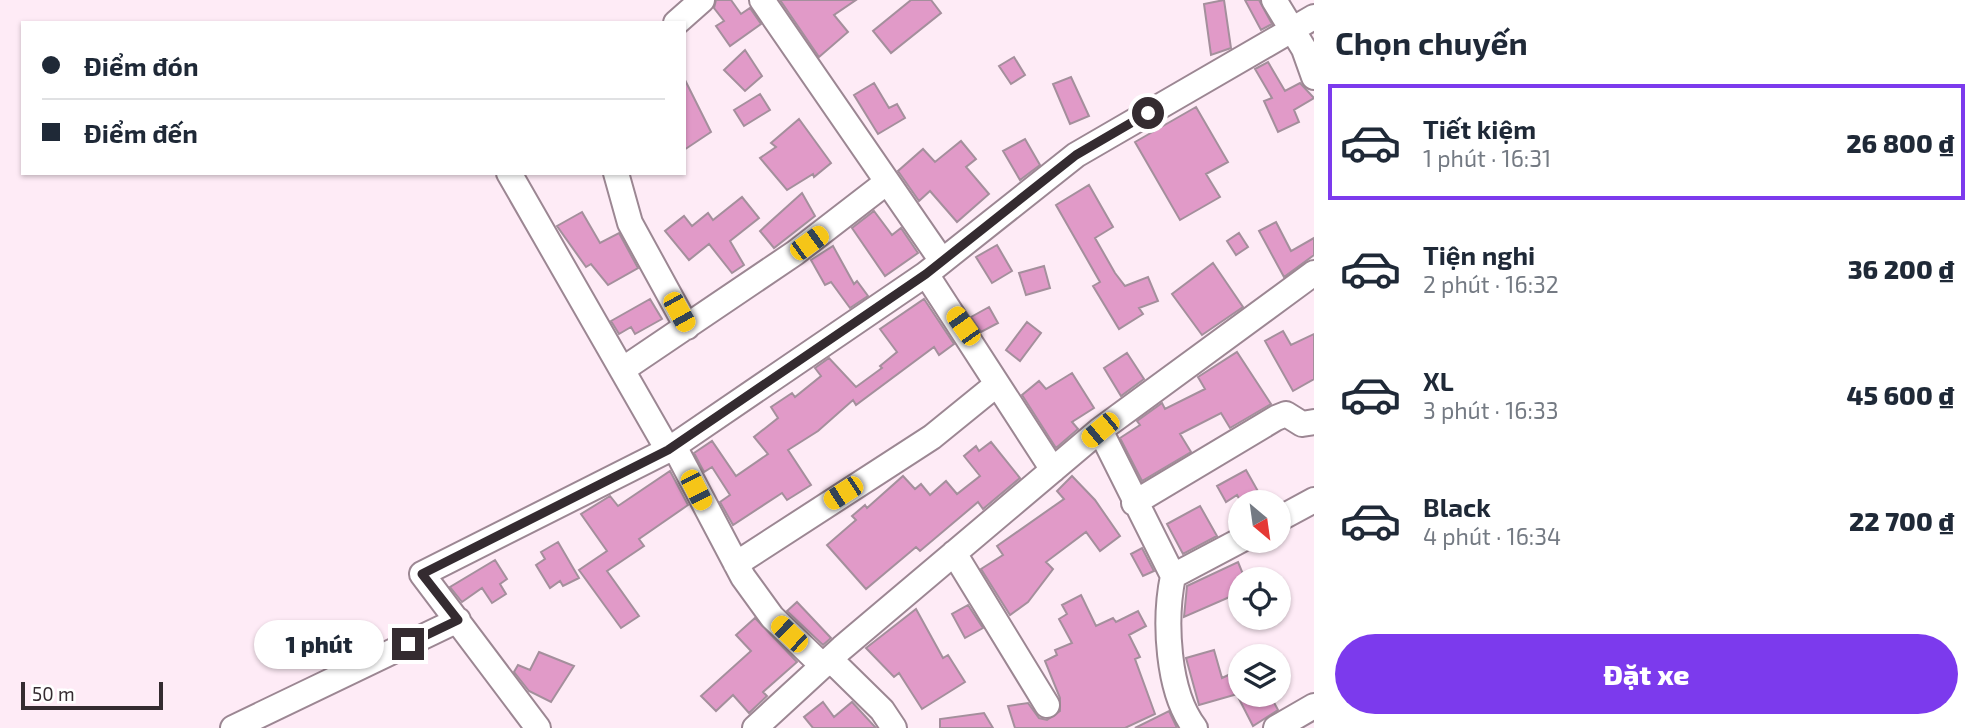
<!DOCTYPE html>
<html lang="vi">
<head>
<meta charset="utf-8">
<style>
	body { margin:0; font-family:"Exo 2",sans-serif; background:#f6f6f7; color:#1f2937; height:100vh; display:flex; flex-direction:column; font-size:26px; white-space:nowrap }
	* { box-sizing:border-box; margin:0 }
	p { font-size:23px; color:#747a83 }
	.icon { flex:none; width:38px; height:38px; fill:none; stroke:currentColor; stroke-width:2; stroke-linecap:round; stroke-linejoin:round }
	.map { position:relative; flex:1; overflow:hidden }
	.side { display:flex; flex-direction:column; background:#fff; width:665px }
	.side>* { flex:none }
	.top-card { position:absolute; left:21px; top:21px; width:665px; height:154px; border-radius:0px; box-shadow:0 2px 5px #0004; display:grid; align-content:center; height:154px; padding:0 21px; background:#fff }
	.needle { width:46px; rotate:151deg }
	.tools { position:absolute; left:1228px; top:490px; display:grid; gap:14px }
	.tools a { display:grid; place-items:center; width:63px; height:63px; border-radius:50%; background:#fff; box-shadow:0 2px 5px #0004; font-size:35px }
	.scale { position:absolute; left:21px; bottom:18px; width:142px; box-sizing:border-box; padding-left:7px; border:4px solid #342b30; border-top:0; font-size:19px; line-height:24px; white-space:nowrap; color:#342b30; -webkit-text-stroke:5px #fff; paint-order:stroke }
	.end { position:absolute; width:32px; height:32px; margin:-16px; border:9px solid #342b30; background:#fff; box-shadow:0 0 0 4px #fff }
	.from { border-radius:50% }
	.bubble { position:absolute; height:49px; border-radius:24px; background:#fff; box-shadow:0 2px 5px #0004; font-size:23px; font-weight:800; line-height:49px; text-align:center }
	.car { position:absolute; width:21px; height:42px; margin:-21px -10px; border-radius:9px; box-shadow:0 0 5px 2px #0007; background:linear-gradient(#f5c518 24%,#345 0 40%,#f5c518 0 76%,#345 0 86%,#f5c518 0) }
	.top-card b { display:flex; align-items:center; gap:24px; height:66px; font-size:26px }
	.top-card b+b { border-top:2px solid #e0e1e3 }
	.top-card i { width:18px; height:18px; background:#1f2937 }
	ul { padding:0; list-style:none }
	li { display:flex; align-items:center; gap:21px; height:116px; margin:0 14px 10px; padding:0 7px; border:4px solid transparent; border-radius:0px }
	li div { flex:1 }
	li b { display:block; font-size:26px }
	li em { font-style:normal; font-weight:800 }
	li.selected { border-color:#7c3aed }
	li>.icon { width:63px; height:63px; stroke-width:1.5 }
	h2 { padding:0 21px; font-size:32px; line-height:84px }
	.action { display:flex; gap:14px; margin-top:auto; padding:14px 21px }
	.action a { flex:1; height:80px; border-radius:42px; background:#7c3aed; color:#fff; font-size:28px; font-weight:800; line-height:80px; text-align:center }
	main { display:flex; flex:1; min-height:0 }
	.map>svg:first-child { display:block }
	.building { fill:#e19ac8; stroke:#a48f9c; stroke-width:2 }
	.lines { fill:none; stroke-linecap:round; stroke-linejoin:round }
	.minor-casing { stroke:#9c8793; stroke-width:28 }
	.minor { stroke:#fff; stroke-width:24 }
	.route { stroke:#342b30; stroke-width:9 }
</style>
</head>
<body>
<main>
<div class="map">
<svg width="1314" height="728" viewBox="0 0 1314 728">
	<rect width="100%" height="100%" fill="#feebf6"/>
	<path class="building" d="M716,0H731L741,14L750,8L761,24L730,46L716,26L724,21L714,8Z
		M780,0H856L834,15L848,32L819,57Z
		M911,0H931L941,13L891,53L873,31Z
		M1224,0L1231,48L1211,55L1204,4Z
		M1245,0H1259L1272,24L1261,30Z
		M745,50L762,76L745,91L724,70Z
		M1014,57L1025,75L1011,84L999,66Z
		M1268,62L1285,91L1300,83L1314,98L1294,110L1299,122L1278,132L1264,101L1272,98L1255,69Z
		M1071,77L1089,116L1070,124L1053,84Z
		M684,78L711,132L684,150Z
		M874,83L889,108L897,104L905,118L878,134L854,95Z
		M760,94L770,110L744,126L734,110Z
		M1196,107L1228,162L1206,174L1220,197L1180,220L1135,142Z
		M799,119L831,163L814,177L813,174L787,190L760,158L776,147L771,143Z
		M1025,139L1040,165L1020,180L1003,151Z
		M961,141L976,159L966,167L989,194L957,222L930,191L919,201L898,171L923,149L935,162Z
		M1089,185L1113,227L1095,238L1115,273L1125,286L1148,277L1158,301L1139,308L1143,314L1119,329L1093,286L1100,282L1056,205Z
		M802,193L815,216L774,248L760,231Z
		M742,197L759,218L730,241L744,265L732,273L709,244L689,260L665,231L684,216L692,226L708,213L713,220Z
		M874,211L892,235L901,228L918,253L885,276L852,228Z
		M582,212L600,243L619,233L638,268L608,285L591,264L586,267L557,226Z
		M1276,222L1291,251L1314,238V255L1284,277L1259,231Z
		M1239,233L1248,247L1236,255L1227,241Z
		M997,245L1012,271L992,283L976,257Z
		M833,246L854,284L857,281L868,296L850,308L831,282L825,285L811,260Z
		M1213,263L1243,307L1202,335L1172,294Z
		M1044,266L1050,288L1026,295L1019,273Z
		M650,299L662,319L635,334L631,327L619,334L611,321Z
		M924,299L954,344L939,355L934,347L856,405L853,400L818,431L788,450L811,485L787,500L782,493L733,525L720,502L730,495L712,467L704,472L694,453L712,441L736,476L768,454L754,437L778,418L771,407L792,393L795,397L821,376L815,368L829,358L856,387L882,368L880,366L897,352L880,329Z
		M989,307L998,323L981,332L971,317Z
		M1027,322L1041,333L1020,361L1006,350Z
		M1283,331L1291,345L1314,334V379L1293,391L1265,341Z
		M1237,352L1271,404L1230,428L1221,413L1180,434L1191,452L1142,481L1120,438L1140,425L1137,421L1162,403L1165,409L1205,389L1198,377Z
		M1127,353L1144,379L1121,396L1104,368Z
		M1072,373L1094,408L1072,422L1078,429L1056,448L1022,395L1039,381L1046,389Z
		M991,442L1020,478L983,509L978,502L920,551L916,547L866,589L827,545L856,520L852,516L865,505L867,508L903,476L915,489L921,484L930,495L946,481L957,494L980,476L964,456L976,446L979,451Z
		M1246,470L1264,502H1241L1237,495L1226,502L1217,486Z
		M670,471L688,505L639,539L644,546L607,571L639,616L621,628L579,570L607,551L581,514L610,496L618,506Z
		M1072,476L1095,500L1120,536L1100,551L1086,532L1046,562L1053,569L1028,602L1010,615L981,569L1003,555L997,546L1064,499L1057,491Z
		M1200,506L1217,536L1183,554L1167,524Z
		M558,542L579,578L563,586L560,581L550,588L536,565L545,559L541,552Z
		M1142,548L1154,571L1143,576L1131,554Z
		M495,560L507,579L500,584L506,594L492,603L482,588L462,602L450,587Z
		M1238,562L1245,579H1241V592L1184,617L1187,586Z
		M1081,595L1096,626L1113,618L1116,622L1138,611L1146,626L1129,635L1140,657L1135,659L1155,714L1125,728H1015L1008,706L1028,703L1039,718L1047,720L1060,711V698L1045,661L1057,655L1055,650L1072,643L1059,619L1067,614L1062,605Z
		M797,602L831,638L823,645L787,611Z
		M968,605L983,628L965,638L952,614Z
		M916,609L943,658L948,655L965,682L922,709L899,673L894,677L866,648Z
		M755,618L797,662L763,692L767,696L749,713L733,695L716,711L701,696L751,651L736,635Z
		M1214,650L1222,678L1241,669V693L1199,705L1186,658Z
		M539,652L574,666L551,702L529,691L514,672L518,665L530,670Z
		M1237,695H1270L1278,710L1253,726Z
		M823,702L834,717L852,702L876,728H813L804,717Z
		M1169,711L1177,728H1135Z
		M984,713L993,728H940V719Z"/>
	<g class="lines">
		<g class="minor-casing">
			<path id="minor" d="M762,0L942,261
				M1274,0L1304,49L1314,77
				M676,23L702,0
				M509,173L668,450
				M616,173L630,223L687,327
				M622,370L795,253L887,182
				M1100,430L1173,576L1241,540
				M674,446L743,577L772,617L823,666
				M1053,470L926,274L1076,155L1314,17
				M1134,503L1276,418L1286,414L1302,424L1314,422
				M1279,519L1314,500
				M954,553L1047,705
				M736,564L932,437L996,385
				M1173,576C1164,620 1167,692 1195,728
				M830,659L882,710L894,728
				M233,728L458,620
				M538,728L422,574L668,450L926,274
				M755,728L842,648L1100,430L1314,273
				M1276,728L1314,706"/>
		</g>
		<use href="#minor" class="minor"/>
	</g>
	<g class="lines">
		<path class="route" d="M408,644L458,620L422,574L668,450L926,274L1076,155L1148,113"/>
	</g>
</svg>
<div class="tools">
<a><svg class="needle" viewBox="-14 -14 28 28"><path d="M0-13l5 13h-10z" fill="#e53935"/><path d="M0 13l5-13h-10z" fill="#747a83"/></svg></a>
<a><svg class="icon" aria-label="locate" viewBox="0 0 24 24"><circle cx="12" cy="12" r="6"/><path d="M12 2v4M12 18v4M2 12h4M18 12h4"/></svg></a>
<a><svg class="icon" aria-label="layers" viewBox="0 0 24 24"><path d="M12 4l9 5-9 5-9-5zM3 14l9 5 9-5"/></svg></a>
</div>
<div class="scale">50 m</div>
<i class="end from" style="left:1148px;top:113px"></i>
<i class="end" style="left:408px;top:644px"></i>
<div class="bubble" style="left:254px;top:620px;width:130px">1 phút</div>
<i class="car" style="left:809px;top:243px;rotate:54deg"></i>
<i class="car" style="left:679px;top:312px;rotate:151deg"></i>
<i class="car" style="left:963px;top:326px;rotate:325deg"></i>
<i class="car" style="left:1100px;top:430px;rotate:230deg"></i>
<i class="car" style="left:696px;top:490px;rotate:153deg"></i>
<i class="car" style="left:843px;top:493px;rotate:237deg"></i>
<i class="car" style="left:789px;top:634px;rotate:314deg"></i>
<div class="top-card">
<b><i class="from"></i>Điểm đón</b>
<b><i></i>Điểm đến</b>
</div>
</div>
<section class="side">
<h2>Chọn chuyến</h2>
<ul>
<li class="selected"><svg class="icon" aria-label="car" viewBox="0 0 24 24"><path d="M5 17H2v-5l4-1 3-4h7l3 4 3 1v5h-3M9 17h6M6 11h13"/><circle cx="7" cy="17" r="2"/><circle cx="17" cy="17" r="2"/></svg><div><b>Tiết kiệm</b><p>1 phút · 16:31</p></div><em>26 800 ₫</em></li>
<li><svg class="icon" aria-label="car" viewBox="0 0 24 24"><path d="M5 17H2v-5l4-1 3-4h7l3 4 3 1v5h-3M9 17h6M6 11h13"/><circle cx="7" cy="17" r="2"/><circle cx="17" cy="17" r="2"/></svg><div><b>Tiện nghi</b><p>2 phút · 16:32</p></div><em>36 200 ₫</em></li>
<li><svg class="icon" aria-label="car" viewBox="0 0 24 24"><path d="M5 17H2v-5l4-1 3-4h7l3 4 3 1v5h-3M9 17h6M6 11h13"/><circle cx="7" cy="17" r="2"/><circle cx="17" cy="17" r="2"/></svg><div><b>XL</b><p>3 phút · 16:33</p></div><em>45 600 ₫</em></li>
<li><svg class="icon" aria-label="car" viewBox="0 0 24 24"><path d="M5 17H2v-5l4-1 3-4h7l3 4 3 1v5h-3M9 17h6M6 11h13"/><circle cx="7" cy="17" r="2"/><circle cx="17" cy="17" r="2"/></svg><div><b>Black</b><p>4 phút · 16:34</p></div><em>22 700 ₫</em></li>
</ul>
<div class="action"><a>Đặt xe</a></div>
</section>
</main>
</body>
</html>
